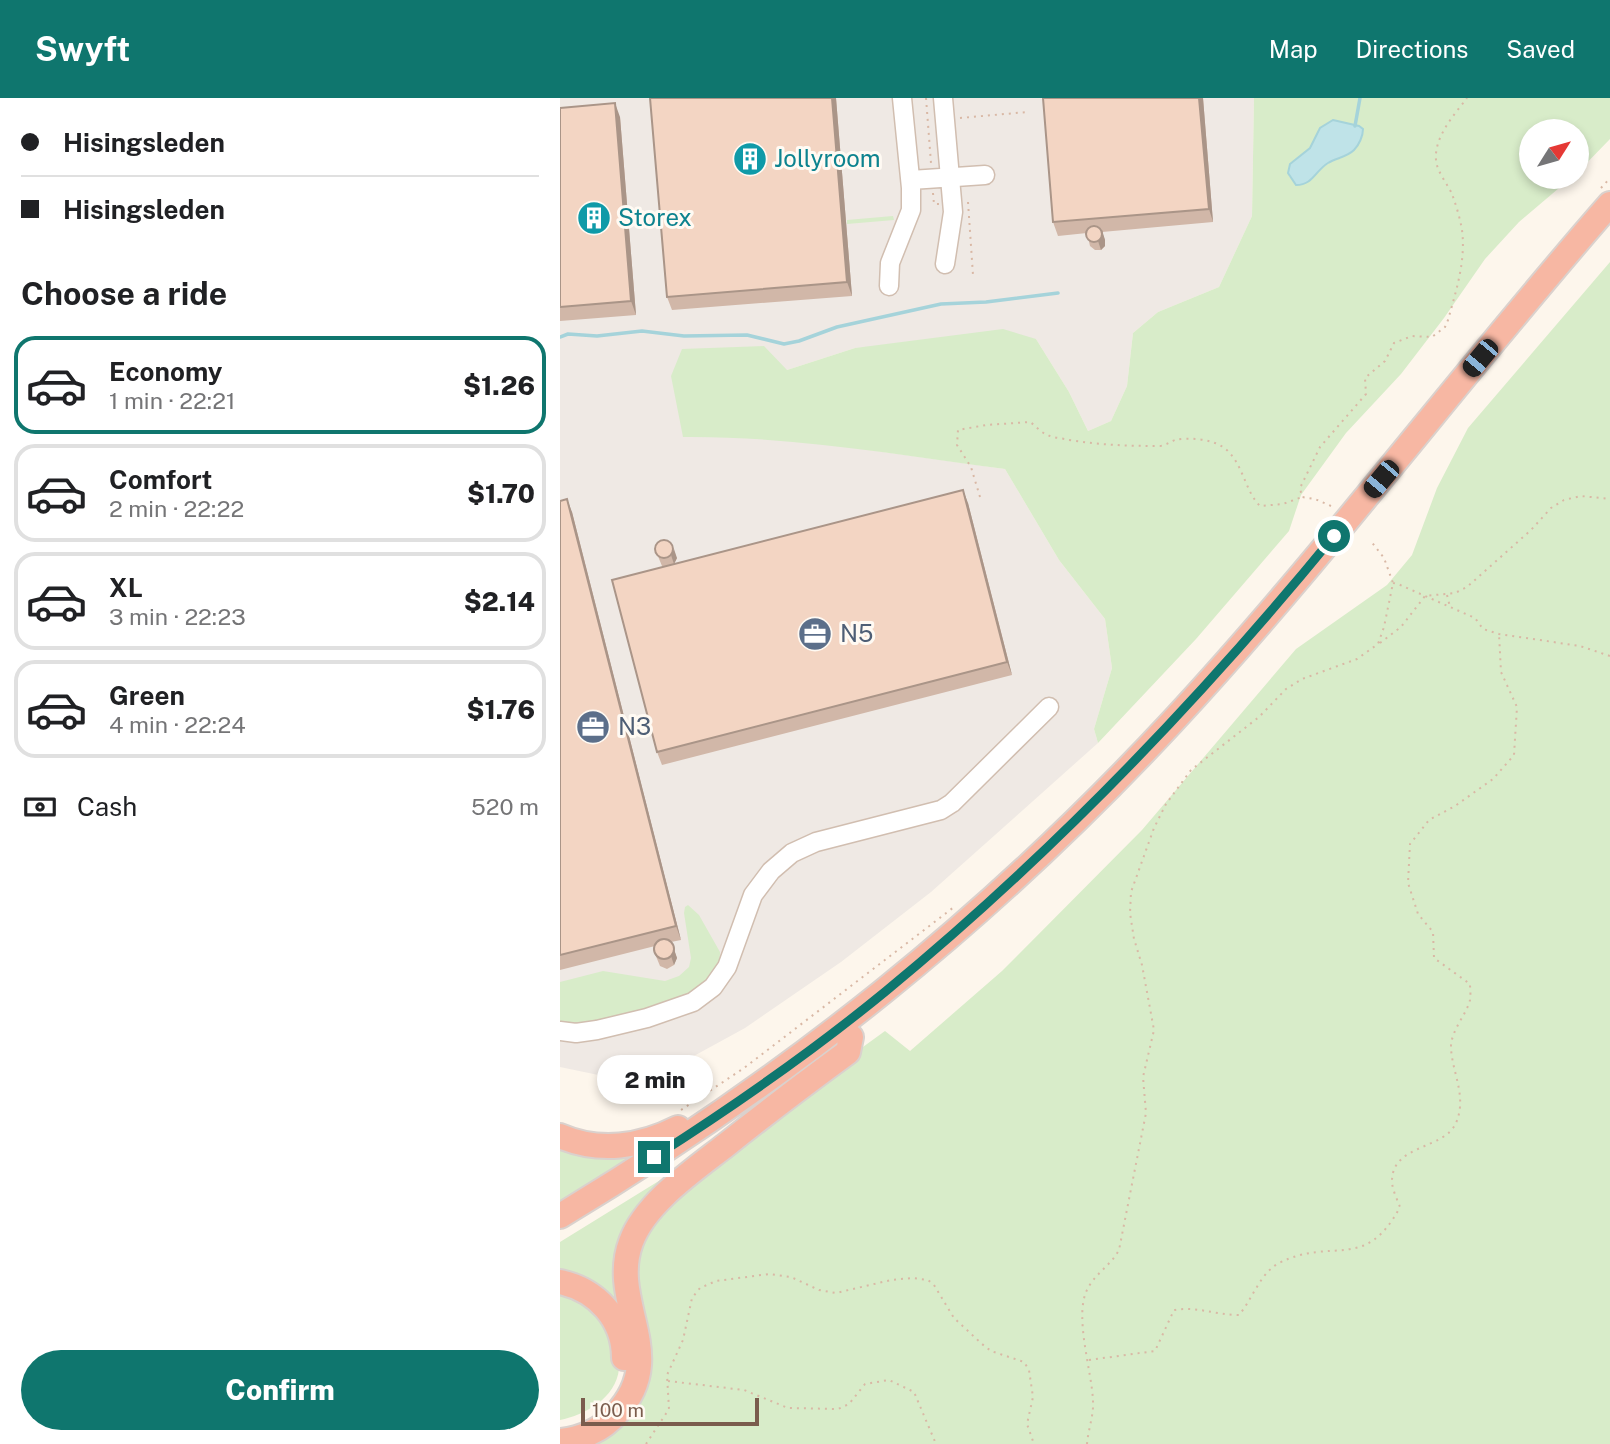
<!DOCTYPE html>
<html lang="en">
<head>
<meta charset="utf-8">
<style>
	body { margin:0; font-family:"Public Sans",sans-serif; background:#f6f6f6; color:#202124; height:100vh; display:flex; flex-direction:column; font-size:26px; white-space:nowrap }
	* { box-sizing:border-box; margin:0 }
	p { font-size:23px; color:#757577 }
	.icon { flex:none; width:38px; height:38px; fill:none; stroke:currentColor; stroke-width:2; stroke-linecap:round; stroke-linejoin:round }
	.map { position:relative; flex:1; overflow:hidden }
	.side { display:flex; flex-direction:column; background:#fff; width:560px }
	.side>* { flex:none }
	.hud { display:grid; align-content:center; height:154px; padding:0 21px; background:#fff }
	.needle { width:46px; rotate:53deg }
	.controls { position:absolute; left:959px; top:21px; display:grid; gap:14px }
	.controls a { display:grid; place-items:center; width:70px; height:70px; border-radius:50%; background:#fff; box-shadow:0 4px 10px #0003; font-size:35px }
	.scale { position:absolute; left:21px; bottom:18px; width:178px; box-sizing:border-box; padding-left:7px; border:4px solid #7a5c4d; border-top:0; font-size:19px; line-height:24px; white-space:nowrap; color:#7a5c4d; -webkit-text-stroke:5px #fffaf3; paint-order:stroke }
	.end { position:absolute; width:32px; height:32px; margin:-16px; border:9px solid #0f766e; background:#fff; box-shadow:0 0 0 4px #fff }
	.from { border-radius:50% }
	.bubble { position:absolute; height:49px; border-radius:24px; background:#fff; box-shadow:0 4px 10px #0003; font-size:23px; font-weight:800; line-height:49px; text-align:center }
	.car { position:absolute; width:21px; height:42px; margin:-21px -10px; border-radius:9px; box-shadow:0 0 5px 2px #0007; background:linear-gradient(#222 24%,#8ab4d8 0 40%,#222 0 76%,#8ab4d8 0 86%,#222 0) }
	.hud b { display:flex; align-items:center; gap:24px; height:66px; font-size:26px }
	.hud b+b { border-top:2px solid #e0e0e0 }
	.hud i { width:18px; height:18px; background:#202124 }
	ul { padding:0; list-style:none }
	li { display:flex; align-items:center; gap:21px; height:98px; margin:0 14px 10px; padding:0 7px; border:4px solid #e0e0e0; border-radius:21px }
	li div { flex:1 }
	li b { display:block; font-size:26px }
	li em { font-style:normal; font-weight:800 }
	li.selected { border-color:#0f766e }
	li>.icon { width:63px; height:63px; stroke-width:1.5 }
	h2 { padding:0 21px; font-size:32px; line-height:84px }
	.pay { display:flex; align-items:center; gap:18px; height:77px; padding:0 21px; font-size:26px }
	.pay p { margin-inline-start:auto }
	.cta { display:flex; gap:14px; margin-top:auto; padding:14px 21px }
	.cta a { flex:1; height:80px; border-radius:42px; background:#0f766e; color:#fff; font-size:28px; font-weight:800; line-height:80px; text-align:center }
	header { display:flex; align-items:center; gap:42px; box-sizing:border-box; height:98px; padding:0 35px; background:#0f766e; color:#fff }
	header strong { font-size:33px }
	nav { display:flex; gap:38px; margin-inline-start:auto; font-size:24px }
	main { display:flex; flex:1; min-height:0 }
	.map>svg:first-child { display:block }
	.industrial { fill:#efe9e4 }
	.green { fill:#d8ecc9; fill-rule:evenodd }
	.water { fill:#bfe3e8; stroke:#a5d3da; stroke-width:2 }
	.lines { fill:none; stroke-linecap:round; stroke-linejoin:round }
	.stream { stroke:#a5d3da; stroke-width:3.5 }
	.minor-casing { stroke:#d1beb0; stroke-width:21 }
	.highway-casing { stroke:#dad1cd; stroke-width:28 }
	.path { stroke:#d9b8a5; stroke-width:2; stroke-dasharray:2 5; stroke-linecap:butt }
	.minor { stroke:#fff; stroke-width:18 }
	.highway { stroke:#f7b7a3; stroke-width:24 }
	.wall { fill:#d1b7a8 }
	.shaded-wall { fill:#aa9588 }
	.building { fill:#f3d5c3; stroke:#aa9588; stroke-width:2 }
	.route { stroke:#0f766e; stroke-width:9 }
	.labels { text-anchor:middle; stroke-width:6; stroke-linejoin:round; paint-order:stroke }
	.culture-label { font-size:24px; fill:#0d838f; stroke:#fffaf3; text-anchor:start }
	.service-label { font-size:24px; fill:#4e5e75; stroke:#fffaf3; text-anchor:start }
</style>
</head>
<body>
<header>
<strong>Swyft</strong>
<nav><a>Map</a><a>Directions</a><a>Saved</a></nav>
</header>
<main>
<section class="side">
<div class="hud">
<b><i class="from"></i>Hisingsleden</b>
<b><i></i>Hisingsleden</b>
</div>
<h2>Choose a ride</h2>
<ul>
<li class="selected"><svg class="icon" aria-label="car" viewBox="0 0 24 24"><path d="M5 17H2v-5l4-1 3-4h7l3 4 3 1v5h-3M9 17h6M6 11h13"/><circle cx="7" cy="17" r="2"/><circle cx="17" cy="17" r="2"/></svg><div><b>Economy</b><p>1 min · 22:21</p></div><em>$1.26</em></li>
<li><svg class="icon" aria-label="car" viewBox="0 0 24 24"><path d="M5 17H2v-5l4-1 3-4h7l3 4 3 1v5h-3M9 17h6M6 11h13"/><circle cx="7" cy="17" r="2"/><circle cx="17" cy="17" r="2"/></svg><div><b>Comfort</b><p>2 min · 22:22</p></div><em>$1.70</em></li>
<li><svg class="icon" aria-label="car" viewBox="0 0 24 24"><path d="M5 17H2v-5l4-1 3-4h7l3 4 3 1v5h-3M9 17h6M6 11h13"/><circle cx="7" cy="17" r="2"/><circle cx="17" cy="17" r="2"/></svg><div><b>XL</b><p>3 min · 22:23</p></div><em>$2.14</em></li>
<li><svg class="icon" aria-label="car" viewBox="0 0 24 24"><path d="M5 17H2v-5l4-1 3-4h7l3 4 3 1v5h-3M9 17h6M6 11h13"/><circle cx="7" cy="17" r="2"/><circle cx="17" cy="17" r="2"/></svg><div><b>Green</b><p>4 min · 22:24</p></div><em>$1.76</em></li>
</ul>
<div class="pay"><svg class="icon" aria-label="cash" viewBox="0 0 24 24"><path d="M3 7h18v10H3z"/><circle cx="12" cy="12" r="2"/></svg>Cash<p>520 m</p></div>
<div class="cta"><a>Confirm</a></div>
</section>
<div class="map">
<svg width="1050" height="1346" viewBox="0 0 1050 1346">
	<rect width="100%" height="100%" fill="#fdf6ec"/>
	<path class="industrial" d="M0,0H694L692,118L659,189L598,214L573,235L567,288L551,323L528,333L509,294L476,241L295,250L227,272L124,339L177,338L253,344L445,371L499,462L545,521L552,570L534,631L538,645L371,794L281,864L185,930L121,965L48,979L0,969Z"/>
	<path class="green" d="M694,0H1050V41L1017,75V33H971V79H1012L959,124L925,161L884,220L841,276L786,335L741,397L729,433L636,541L538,645L534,631L552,570L545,521L499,462L445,371C338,357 232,338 123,339L111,278L122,251L204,248L227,272L295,250L443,231L476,241L509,294L528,333L551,323L567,288L573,235L598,214L659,189L692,118ZM773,22L799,28L803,37L792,54L773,62L761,71L729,79L730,66L750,50L760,30Z
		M333,118L334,122L287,126V122Z
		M1050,164V1346H25L66,1317L72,1181L88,1124L296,954L325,933L350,953L442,873L582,732L736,551L827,487L852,457L877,390L908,330Z
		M128,807L139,817L160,854C161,872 140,891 126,900L39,927L0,931V884L43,873L105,883L119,878L129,869L131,860L124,815L125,809Z
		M94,1048L0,1110V1051L22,1057Z
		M136,1060L83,1113L67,1236L0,1179V1144Z
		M0,1189L49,1222C52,1235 60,1259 59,1271C56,1300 25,1317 0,1322Z"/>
	<path class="water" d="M773,22L799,28L803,31C803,38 799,47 794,52C787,59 776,60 768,65C755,73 753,87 736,87L728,75L730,66L750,50L760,30Z"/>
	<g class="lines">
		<path class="stream" d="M795,28L800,0
			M0,239L8,236L37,238L82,233L124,238L187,237L224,246L239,243L277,229L381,206L426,204L498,195"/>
		<g class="minor-casing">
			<path id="minor" d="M383,0L393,114L385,166
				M351,82L425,77
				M329,188L330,165L351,112V90L342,0
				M0,933L16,935L37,932L87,920L133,904L153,889L167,869L193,797L211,773L232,755L256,744L381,712L392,705L489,609"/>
		</g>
		<g class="highway-casing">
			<path id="highway" d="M0,1038C39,1055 81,1049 118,1030
				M0,1118C230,980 429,821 612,624C766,458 901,276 1050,106
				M0,1184C37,1192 64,1221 64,1260
				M0,1343C21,1341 42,1332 56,1316C111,1258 48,1205 71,1144C85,1105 134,1072 166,1047C206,1015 247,984 288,954L291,939"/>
		</g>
		<path class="path" d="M366,0L371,65
			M400,20L467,14
			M1041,90L1050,80
			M373,95L374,106H379
			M408,104L413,177
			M420,399L411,369L397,347L398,332L426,327L470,324C476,328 481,335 488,337C493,340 502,340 509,342C541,347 568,348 600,348C606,347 610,344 615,342C629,339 651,341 663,349C683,363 684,392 700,408L723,406L742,399
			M771,408L755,401L742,399L740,390L760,349L806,296L805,280L825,263L834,245L852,238L872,239L885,229L888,222C896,193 906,163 902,132C900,120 896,107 892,96C887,85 877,74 876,62C874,39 894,17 907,0
			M833,485L838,486L915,520L923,531L939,536L1020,548L1050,558
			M887,497L890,509
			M820,545L841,529L865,498L895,495L907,489L971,432L991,410L1004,402L1021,398L1050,401
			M121,1012L184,970L394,809
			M529,1262L595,1253L614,1212C637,1208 655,1217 679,1217C692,1202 700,1175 719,1165C773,1138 805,1175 840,1109C837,1101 832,1091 832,1083C832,1046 884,1052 896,1025C907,999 893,977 891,951C890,933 906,918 910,902C911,897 910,890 910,886L874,860L873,834L858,816L848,785L850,746L869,722L895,708L933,681L954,657L957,609L941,574L939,536
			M108,1283L184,1292L228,1310L278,1311L289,1306L305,1286L329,1282L354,1294L376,1346
			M86,1346L109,1311L107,1277L123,1242L132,1200L140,1190L156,1183L209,1176L231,1179L259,1192L276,1195L331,1182L352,1180L368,1182L374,1187L394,1220L422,1246L431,1253L464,1264L469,1272L473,1299L467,1326L474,1346
			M527,1346C528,1332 534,1317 533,1303C532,1273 513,1216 528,1190C536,1175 551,1167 559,1152L586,1015L583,979L594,932L582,867L574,841L570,815L571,794L594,730L606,706L631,672L699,619L726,591L742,581L797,561L818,546L824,529L833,485L824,460L810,442"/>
		<use href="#minor" class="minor"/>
		<use href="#highway" class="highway"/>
	</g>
	<path class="wall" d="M276,0L292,198L112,212L107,199Z
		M643,0L653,124L542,134L545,142V148L541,152H535L530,148L527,135L498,138L493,124Z
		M0,10L60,19L76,217L0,223Z
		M0,403L12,414L121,842L111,844L117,860L114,867L107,871L100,868L93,851L95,848L0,872Z
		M408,405L452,577L102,667L97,654L105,468H102L95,451L117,460L114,466Z"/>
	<path class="shaded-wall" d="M272,0H276L292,198L287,184Z
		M639,0H643L653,124L649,111Z
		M55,5L60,19L76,217L71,203Z
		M542,132L545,142V148L541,152L538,143Z
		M403,392L408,405L452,577L447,564Z
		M7,401L12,414L121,842L116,828Z
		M114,451L117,460L114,466L111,457Z
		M114,851L117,860L114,867L111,858Z"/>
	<path class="building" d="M90,0H272L287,184L107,199Z
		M483,0H639L649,111L493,124Z
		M55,5L71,203L0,209V10Z
		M526 136a8 8 0 1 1 16 0a8 8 0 1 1-16 0Z
		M403,392L447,564L97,654L52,482Z
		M7,401L116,828L0,857V403Z
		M95 451a9 9 0 1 1 18 0a9 9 0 1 1-18 0Z
		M94 851a10 10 0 1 1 20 0a10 10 0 1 1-20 0Z"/>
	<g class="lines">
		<path class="route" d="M94,1059C174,1008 253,953 326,893C491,757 639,603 774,438"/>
	</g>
	<defs>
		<g id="building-disc" transform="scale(1.75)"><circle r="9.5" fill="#0f9aa8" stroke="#fffaf3"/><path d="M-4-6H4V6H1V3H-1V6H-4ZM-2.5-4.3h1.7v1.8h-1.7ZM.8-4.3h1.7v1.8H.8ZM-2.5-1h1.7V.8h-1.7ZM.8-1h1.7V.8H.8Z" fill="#fff"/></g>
		<g id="office-disc" transform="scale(1.75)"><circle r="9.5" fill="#5c6f8a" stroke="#fffaf3"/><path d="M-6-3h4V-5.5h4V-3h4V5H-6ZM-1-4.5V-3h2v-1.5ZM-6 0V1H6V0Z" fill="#fff"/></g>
	</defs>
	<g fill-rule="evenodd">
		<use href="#building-disc" x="190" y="61"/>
		<use href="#building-disc" x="34" y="120"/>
		<use href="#office-disc" x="255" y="536"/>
		<use href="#office-disc" x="33" y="629"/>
	</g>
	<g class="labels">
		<g class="culture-label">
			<text x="214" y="69">Jollyroom</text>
			<text x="58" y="128">Storex</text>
		</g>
		<g class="service-label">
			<text x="280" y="544">N5</text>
			<text x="58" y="637">N3</text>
		</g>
	</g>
</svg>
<div class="controls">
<a><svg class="needle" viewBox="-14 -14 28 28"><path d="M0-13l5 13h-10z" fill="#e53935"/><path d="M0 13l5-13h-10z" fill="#757577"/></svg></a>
</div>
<div class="scale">100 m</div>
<i class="end from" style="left:774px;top:438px"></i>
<i class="end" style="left:94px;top:1059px"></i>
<div class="bubble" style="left:37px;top:957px;width:116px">2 min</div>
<i class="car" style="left:920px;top:260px;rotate:220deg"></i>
<i class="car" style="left:821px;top:381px;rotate:220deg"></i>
</div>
</main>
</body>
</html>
